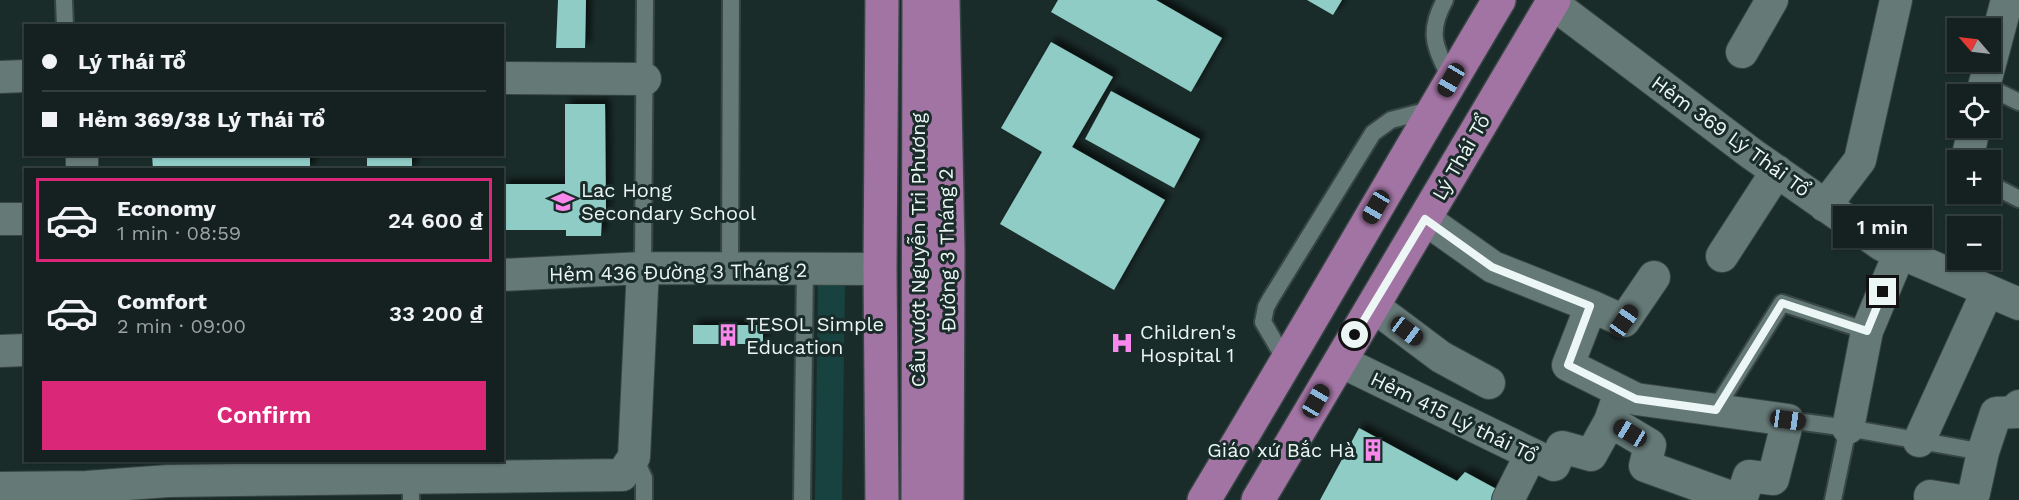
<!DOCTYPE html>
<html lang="en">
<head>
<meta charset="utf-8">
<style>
	body { margin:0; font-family:"Work Sans",sans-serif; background:#212e2d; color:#f1f3f6; height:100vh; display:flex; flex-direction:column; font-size:22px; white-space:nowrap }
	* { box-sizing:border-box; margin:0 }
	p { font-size:20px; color:#9da3a5 }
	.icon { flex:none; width:33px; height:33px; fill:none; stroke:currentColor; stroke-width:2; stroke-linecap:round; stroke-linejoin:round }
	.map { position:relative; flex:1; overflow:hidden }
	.side { position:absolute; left:24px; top:168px; width:480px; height:294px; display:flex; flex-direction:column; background:#142120; border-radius:0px; box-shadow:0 2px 4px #0004,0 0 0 2px #333e3e }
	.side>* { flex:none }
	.hud { position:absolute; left:24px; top:24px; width:480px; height:132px; border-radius:0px; box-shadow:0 2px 4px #0004,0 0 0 2px #333e3e; display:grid; align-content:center; height:132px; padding:0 18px; background:#142120 }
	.needle { width:39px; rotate:298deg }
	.tools { position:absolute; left:1947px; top:18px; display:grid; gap:12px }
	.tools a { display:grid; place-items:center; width:54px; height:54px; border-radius:0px; background:#142120; box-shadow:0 2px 4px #0004,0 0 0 2px #333e3e; font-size:30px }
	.end { position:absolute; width:27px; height:27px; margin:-14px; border:8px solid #ebf6f5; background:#111; box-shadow:0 0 0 3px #111 }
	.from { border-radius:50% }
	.bubble { position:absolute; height:42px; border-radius:0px; background:#142120; box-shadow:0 2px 4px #0004,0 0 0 2px #333e3e; font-size:20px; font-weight:600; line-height:42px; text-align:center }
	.car { position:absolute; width:18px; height:36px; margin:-18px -9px; border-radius:8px; box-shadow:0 0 4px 2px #0007; background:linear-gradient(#222 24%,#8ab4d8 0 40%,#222 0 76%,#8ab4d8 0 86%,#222 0) }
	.hud b { display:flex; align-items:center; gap:21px; height:57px; font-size:22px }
	.hud b+b { border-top:2px solid #333e3e }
	.hud i { width:15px; height:15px; background:#f1f3f6 }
	ul { padding:10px 0 0; list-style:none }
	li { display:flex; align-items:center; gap:18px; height:84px; margin:0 12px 9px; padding:0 6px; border:3px solid transparent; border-radius:0px }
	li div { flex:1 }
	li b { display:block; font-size:22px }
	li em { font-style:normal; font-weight:600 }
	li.active { border-color:#db2777 }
	li>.icon { width:54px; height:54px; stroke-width:1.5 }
	.action { display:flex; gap:12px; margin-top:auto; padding:12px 18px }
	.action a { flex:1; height:69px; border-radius:0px; background:#db2777; color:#fff; font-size:24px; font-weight:600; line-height:69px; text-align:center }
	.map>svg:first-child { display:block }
	.green { fill:#17423f }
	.building { fill:#8fccc6; filter:url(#shadow) }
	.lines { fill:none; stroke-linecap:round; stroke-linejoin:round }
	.lane-casing { stroke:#374645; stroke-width:20 }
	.street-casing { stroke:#374645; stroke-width:34 }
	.primary-casing { stroke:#374645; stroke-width:36 }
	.lane { stroke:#657977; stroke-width:16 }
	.street { stroke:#657977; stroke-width:32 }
	.primary { stroke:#a274a3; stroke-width:33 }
	.route { stroke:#ebf6f5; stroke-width:8 }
	.labels { text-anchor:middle; stroke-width:6; stroke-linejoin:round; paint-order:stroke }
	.street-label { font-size:20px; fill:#ebf6f5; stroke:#1a2c2a }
	.poi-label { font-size:20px; fill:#ebf6f5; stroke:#1a2c2a; text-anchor:start }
</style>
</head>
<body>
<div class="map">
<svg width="2019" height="500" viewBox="0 0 2019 500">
	<defs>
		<filter id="shadow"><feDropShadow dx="5.5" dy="-5.5" stdDeviation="3" flood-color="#0009"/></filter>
	</defs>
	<rect width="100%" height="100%" fill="#1a2c2a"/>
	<path class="green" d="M818,283H845L842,500H815Z"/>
	<path class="building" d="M558,0H586L585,48H556Z
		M1058,0H1156L1222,38L1191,92L1051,12Z
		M1307,0H1342L1333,15Z
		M1051,42L1113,77L1072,147L1165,200L1114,290L1000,224L1042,152L1001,128Z
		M1111,91L1200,139L1174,188L1085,139Z
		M565,104H605L606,213H602L601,236H566V230H502V184H565Z
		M152,154H310V170H153Z
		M367,154H412V170H367Z
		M693,325H763V344H693Z
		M1359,428L1457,481L1465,472L1500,491L1495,500H1320Z"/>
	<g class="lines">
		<g class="lane-casing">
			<path id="lane" d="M64,0L65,26
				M1445,0C1426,34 1436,48 1451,80
				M1984,85L2019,102
				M1990,184L2019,199
				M643,268L645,0
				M730,269L731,0
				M1287,363L1263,322L1266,307L1271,298L1373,133L1391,120L1433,109
				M1715,410L1782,303L1867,331
				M1788,420L1848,428L1983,452
				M634,457L644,478V500
				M411,478V500
				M802,500L805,270
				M1833,500L1848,428"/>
		</g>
		<g class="street-casing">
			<path id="street" d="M1552,3L1752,154L1882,245L2019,304
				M1742,52L1772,0
				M0,77L26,76
				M502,78L645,79
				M1982,94L2007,0
				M82,154V170
				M1967,160L1974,128
				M1825,206L1860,160L1896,0
				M0,219H26
				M1425,219L1493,267L1591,306L1568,365L1636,399L1788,420L1773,479L1749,476L1741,500
				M1722,256L1777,171
				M502,275L643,268L880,269
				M1373,306L1441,357L1489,383
				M1591,306L1624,321L1654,277
				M0,351L26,350
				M1340,361L1554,465L1562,447L1591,455L1610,421
				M1617,401L1610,421L1650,445L1645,466L1739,500
				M1848,428L1867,331L1899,254
				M1919,441L1987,292
				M0,488L87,487L168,481L622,475L634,457L643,268
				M1974,493L1983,452L1996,413L2017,412L2019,406
				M1930,496L1955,500
				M1508,500L1531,454"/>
		</g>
		<g class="primary-casing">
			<path id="primary" d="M882,0L880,269L882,500
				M943,0L948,250L947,500
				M918,500L919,0
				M1204,500C1304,334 1400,166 1499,0
				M1258,500L1554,0"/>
		</g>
		<use href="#lane" class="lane"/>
		<use href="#street" class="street"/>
		<use href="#primary" class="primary"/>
	</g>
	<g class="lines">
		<path class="route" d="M1355,335L1425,219L1492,267L1590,306L1568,365L1636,399L1716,410L1782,303L1867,331L1883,292"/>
	</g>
	<defs>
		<g id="school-bare" transform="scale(1.8)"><path d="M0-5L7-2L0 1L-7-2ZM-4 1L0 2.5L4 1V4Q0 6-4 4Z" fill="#f888eb" stroke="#1a2c2a" stroke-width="2.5" paint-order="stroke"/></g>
		<g id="building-bare" transform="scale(1.8)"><path d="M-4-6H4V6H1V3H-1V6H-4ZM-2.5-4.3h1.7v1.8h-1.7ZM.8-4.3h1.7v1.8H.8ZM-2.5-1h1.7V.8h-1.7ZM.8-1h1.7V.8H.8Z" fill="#f888eb" stroke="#1a2c2a" stroke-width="2.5" paint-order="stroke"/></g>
		<g id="hospital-bare" transform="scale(1.8)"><path d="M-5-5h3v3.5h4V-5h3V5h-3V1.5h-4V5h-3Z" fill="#f888eb" stroke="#1a2c2a" stroke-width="2.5" paint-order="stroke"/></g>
	</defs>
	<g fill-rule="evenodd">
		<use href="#school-bare" x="563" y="202"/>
		<use href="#building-bare" x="728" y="335"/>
		<use href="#hospital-bare" x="1122" y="343"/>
		<use href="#building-bare" x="1373" y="450"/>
	</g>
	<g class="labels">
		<g class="street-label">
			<text transform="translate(1731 136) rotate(36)" y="7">Hẻm 369 Lý Thái Tổ</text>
			<text transform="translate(1461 157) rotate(-60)" y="7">Lý Thái Tổ</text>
			<text transform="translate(918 250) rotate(-90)" y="7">Cầu vượt Nguyễn Tri Phương</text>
			<text transform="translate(947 250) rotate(-91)" y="7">Đường 3 Tháng 2</text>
			<text transform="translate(678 272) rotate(-1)" y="7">Hẻm 436 Đường 3 Tháng 2</text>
			<text transform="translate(1454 417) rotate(26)" y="7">Hẻm 415 Lý thái Tổ</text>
		</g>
		<g class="poi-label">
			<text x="581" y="197">Lac Hong<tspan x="581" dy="23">Secondary School</tspan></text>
			<text x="746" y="331">TESOL Simple<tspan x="746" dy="23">Education</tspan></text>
			<text x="1140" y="339">Children's<tspan x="1140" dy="23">Hospital 1</tspan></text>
			<text x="1355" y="457" text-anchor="end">Giáo xứ Bắc Hà</text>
		</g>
	</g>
</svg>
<div class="tools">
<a><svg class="needle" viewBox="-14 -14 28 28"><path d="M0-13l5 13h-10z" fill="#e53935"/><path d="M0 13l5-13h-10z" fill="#9da3a5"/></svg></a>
<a><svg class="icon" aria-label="locate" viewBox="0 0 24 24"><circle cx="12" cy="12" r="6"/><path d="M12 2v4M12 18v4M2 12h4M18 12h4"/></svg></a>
<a>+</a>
<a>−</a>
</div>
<i class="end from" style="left:1355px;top:335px"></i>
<i class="end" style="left:1883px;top:292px"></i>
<div class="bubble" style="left:1833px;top:206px;width:99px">1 min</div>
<i class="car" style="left:1451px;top:80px;rotate:210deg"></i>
<i class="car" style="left:1376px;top:207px;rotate:210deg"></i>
<i class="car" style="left:1624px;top:321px;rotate:35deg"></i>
<i class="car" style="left:1407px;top:331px;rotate:127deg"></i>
<i class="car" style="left:1316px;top:401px;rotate:30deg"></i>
<i class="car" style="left:1788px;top:420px;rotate:98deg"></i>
<i class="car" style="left:1630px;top:433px;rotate:301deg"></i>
<div class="hud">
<b><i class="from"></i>Lý Thái Tổ</b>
<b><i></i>Hẻm 369/38 Lý Thái Tổ</b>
</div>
<section class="side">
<ul>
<li class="active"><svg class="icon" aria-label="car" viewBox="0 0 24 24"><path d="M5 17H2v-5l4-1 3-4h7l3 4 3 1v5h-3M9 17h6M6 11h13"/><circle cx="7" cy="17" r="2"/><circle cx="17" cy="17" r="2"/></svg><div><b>Economy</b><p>1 min · 08:59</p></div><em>24 600 ₫</em></li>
<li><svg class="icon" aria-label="car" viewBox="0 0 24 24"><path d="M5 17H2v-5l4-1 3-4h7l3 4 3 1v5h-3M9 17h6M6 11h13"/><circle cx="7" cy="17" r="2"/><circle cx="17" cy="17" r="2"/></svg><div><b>Comfort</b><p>2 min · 09:00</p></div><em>33 200 ₫</em></li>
</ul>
<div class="action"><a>Confirm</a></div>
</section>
</div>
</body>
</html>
